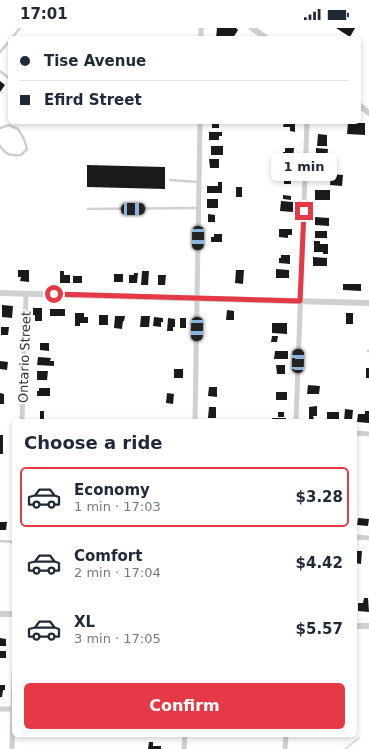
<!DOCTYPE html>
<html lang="en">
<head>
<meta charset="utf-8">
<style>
	body { margin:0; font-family:"DejaVu Sans",sans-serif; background:#f6f6f7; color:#1f2937; height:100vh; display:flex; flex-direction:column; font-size:15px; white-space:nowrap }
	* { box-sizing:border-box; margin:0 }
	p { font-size:13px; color:#747a83 }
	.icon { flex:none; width:22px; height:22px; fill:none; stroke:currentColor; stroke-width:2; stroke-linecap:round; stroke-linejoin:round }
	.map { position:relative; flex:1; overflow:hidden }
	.drawer { position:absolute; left:12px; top:391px; width:345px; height:318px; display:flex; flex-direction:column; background:#fff; border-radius:6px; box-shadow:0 2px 6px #0003 }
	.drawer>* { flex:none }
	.banner { position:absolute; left:8px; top:8px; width:353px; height:88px; border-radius:6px; box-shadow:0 2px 6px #0003; display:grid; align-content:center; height:88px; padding:0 12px; background:#fff }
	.end { position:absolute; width:18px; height:18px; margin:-9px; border:5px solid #e63946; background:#fff; box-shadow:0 0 0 2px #fff }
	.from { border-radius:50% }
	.bubble { position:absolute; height:28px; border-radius:6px; background:#fff; box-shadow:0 2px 6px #0003; font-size:13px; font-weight:700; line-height:28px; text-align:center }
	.car { position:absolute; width:12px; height:24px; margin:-12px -6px; border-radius:5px; box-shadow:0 0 3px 1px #0007; background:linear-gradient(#222 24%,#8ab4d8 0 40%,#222 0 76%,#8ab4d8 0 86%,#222 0) }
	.banner b { display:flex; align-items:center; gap:14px; height:38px; font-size:15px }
	.banner b+b { border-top:1px solid #e0e1e3 }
	.banner i { width:10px; height:10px; background:#1f2937 }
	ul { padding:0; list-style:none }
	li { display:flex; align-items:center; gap:12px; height:60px; margin:0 8px 6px; padding:0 4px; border:2px solid transparent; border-radius:6px }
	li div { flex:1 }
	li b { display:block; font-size:15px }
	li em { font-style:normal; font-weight:700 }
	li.active { border-color:#e63946 }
	li>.icon { width:36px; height:36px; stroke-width:1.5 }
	h2 { padding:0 12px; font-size:18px; line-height:48px }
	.primary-button { display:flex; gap:8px; margin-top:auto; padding:8px 12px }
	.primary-button a { flex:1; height:46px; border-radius:6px; background:#e63946; color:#fff; font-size:16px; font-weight:700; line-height:46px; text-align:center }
	.status { display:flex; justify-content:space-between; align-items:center; height:28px; padding:0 20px; background:#fff; direction:ltr }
	.status svg { height:11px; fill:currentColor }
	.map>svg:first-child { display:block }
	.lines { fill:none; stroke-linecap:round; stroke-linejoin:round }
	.stream { stroke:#cfe2ee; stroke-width:2 }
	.building { fill:#1a1a1a }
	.service { stroke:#d0d0d0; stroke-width:2.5 }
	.minor { stroke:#d0d0d0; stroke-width:5 }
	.tertiary { stroke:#d0d0d0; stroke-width:6 }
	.route { stroke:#e63946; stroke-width:5 }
	.labels { text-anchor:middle; stroke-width:4; stroke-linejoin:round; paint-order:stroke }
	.street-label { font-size:13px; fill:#333; stroke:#fff }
</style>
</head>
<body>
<div class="status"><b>17:01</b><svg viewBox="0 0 49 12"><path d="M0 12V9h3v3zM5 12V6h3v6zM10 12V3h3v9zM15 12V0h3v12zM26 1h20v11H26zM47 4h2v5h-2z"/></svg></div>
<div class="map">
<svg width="369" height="721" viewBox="0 0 369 721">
	<rect width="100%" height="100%" fill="#fff"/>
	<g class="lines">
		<path class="stream" d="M345,721L359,710"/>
	</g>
	<path class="building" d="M217,0H236L238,2L233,10H216Z
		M336,0H355L350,9Z
		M0,53L5,57L0,64Z
		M212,94H219V100H212Z
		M284,94H295V104L290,103V99H283Z
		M348,95H365V107L347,106Z
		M209,104H222V108H219V112H209Z
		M318,106L327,107V118H317Z
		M211,118H223V127H211Z
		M285,120H294L293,130H283V124H285Z
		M316,120L328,121L327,131L316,130Z
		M209,131H219V140H210Z
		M282,133H292V142H288V140H282Z
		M317,134H329V142H316Z
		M87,137L165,139V161L87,159Z
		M331,146L343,147L342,158L330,157Z
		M284,147H291V156H284Z
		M218,154H222V165H207V158H218Z
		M236,159H242V169H236Z
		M315,162H330V172H315Z
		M283,167L291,168V172L283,171Z
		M207,171H218V180H207Z
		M281,173L293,174V184L280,183Z
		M208,186L215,187V194H208Z
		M315,189L329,190V198L315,197Z
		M279,201H292V207H288V210L279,209Z
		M315,203H327V210H315Z
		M214,206H222V214H211V209H214Z
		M314,213H320V216H328V226H323V224H314Z
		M281,227H290V236L279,235V230H281Z
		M313,229L327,230V238H313Z
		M276,241L289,242V250H276Z
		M18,242H29V254L20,253L21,249H18Z
		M236,242H244L243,256L235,255Z
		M60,243H64V247H70V255H60Z
		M142,243H149L148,257H141Z
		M134,245H138L137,255H129V247H134Z
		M114,246H123V254H114Z
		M158,247H166L165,257H158Z
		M73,248H82V255H73Z
		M343,256H361V263L343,262Z
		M2,277L13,278L12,290L2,289Z
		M33,280H42V293H35V287H33Z
		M50,281H65V288H50Z
		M227,282L234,283V292H226Z
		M75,285H84V289H88V295H80V298H75Z
		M346,285H353V296H346Z
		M99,287H108V297H99Z
		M115,288H125L124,293H123L122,301L114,300Z
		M141,288H150L149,299H140Z
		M154,289L163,290V294H161V299L153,298Z
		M168,290L175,291V299H173V303H167Z
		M180,290H186V300H180Z
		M272,295H287V306L272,305Z
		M1,299H9L8,307H1Z
		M272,308H278L277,314H271Z
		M40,315H49V323L40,322Z
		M275,323H288V331H274Z
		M38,329L51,330L50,333H54V338L37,337Z
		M0,333L8,334L7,342L0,341Z
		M276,337H285V346H277Z
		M366,340H369V350H366Z
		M174,341H183V350H174Z
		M37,343H48L47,352H37Z
		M308,357L320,358L319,366H307Z
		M209,359H217V369L208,368Z
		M39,360H50V368H37V363H39Z
		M276,364H287V372H276Z
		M0,365L4,366V376H0Z
		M167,365L174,366L173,376L166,375Z
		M317,378V388H313L314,392H309V379Z
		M209,379H216V390H208Z
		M345,381L353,382L352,393H344Z
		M40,383H44V393H40Z
		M365,383H369V395L357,394L358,386H365Z
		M278,384H284V389H278Z
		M327,384H339V392H327Z
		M272,390H286V393H272Z
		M0,407H3V426H0Z
		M358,490L369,491L368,498L357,497Z
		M0,494H7L6,502H0Z
		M355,523H362L361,536L355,535Z
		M364,570H368L369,584L358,583V575H363Z
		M0,610L6,611V618H0Z
		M0,623H6V630H0Z
		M0,657H5V662H3L2,669H0Z
		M149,714H153V718H161V721H148Z"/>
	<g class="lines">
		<path class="service" d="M12,10L20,0
			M0,24L10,12
			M0,43L10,51
			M0,100L9,97L18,101L24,111L27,121L21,127C11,128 6,127 0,118
			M170,152L199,154
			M88,181L198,180
			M368,323H369
			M0,513L14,514"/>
		<path class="minor" d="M201,10V0
			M22,393L26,266
			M195,393L200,94
			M296,393L307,94
			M355,405L369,406
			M355,509L369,510
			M0,681H13
			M12,721L14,643
			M184,721L185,707
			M285,721L286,707"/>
		<path class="tertiary" d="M252,0L266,10
			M359,77L369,85
			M0,265L369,275
			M0,586H14
			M355,598H369"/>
	</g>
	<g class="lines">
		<path class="route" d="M54,266L300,273L304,183"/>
	</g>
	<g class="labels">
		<g class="street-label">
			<text transform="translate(24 329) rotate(-88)" y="5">Ontario Street</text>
		</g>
	</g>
</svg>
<i class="end from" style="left:54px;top:266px"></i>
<i class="end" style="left:304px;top:183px"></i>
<div class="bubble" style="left:271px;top:125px;width:66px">1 min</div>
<i class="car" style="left:133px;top:181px;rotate:89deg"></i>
<i class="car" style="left:198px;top:210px;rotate:181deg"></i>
<i class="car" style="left:197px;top:301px;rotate:181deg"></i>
<i class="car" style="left:298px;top:333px;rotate:2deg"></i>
<div class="banner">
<b><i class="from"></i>Tise Avenue</b>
<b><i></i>Efird Street</b>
</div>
<section class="drawer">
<h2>Choose a ride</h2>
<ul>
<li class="active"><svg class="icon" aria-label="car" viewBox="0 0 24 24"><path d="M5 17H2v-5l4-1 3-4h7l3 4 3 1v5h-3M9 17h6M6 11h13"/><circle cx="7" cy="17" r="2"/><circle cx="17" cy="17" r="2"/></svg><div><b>Economy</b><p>1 min · 17:03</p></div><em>$3.28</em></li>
<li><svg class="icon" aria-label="car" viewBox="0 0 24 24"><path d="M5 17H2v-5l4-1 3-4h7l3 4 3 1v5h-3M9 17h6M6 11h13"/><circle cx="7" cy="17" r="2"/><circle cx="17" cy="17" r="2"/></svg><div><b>Comfort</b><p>2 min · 17:04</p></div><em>$4.42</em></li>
<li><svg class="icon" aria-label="car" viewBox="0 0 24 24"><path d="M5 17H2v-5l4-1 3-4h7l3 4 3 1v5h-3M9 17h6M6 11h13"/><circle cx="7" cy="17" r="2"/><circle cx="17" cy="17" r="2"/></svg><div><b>XL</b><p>3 min · 17:05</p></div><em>$5.57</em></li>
</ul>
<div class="primary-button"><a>Confirm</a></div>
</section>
</div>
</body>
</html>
